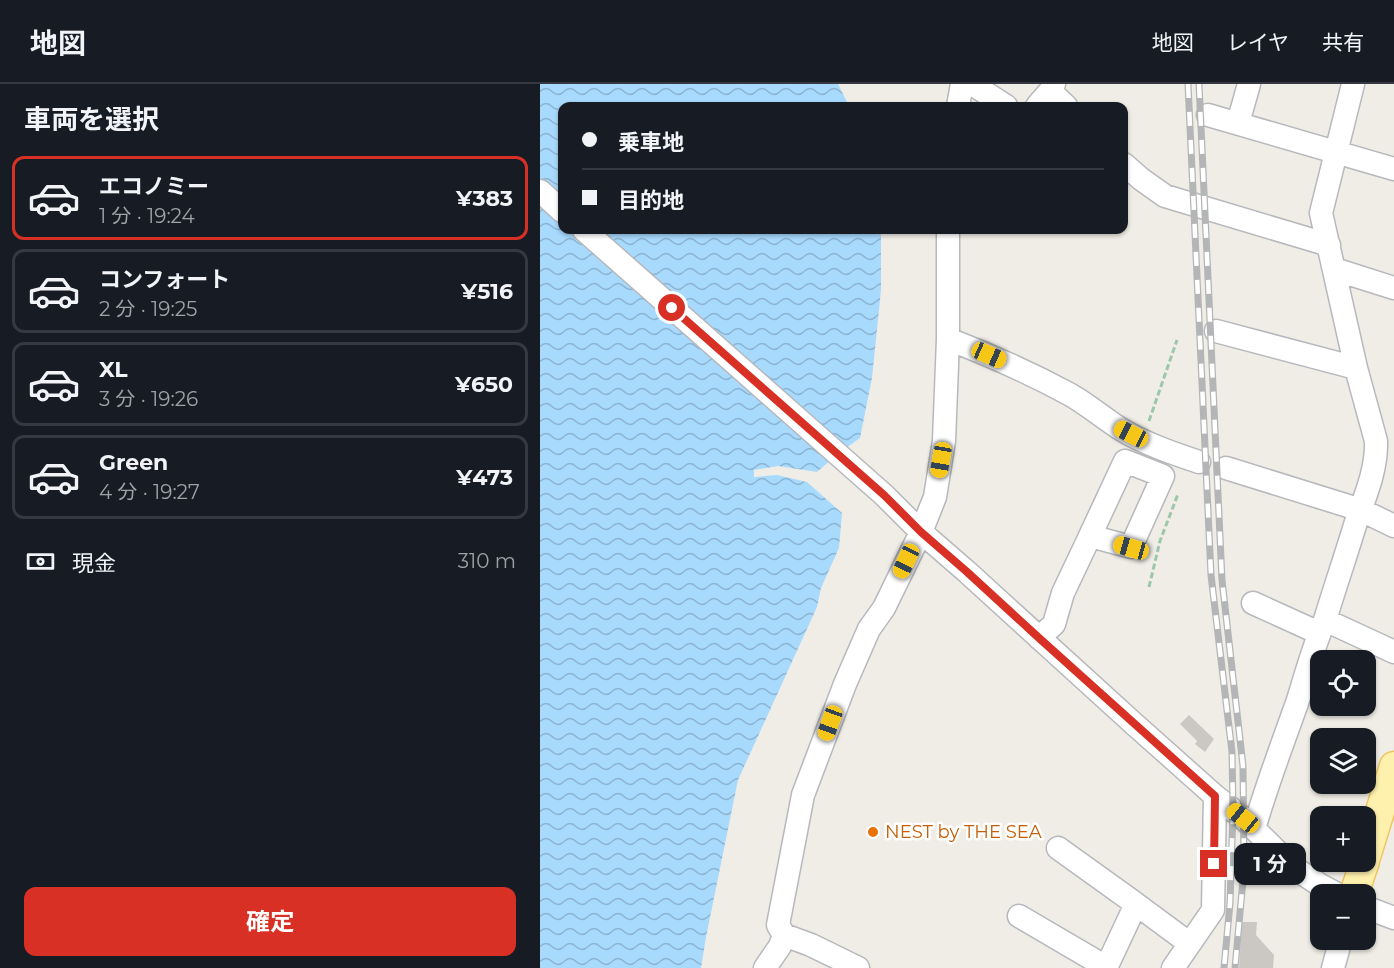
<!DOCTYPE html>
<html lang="ja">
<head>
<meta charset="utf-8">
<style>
	body { margin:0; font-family:Montserrat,"Noto Sans JP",sans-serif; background:#242831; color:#f1f3f6; height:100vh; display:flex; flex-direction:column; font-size:22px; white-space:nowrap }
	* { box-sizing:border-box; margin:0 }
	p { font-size:20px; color:#9ea1a6 }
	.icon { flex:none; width:33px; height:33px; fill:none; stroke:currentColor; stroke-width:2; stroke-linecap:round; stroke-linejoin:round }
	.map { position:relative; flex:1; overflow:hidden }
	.side { display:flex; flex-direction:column; background:#171b24; width:540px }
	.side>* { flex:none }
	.banner { position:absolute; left:18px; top:18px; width:570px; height:132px; border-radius:12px; box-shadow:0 2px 4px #0004; display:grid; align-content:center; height:132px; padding:0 24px; background:#171b24 }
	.buttons { position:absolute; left:770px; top:566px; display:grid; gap:12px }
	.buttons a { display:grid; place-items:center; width:66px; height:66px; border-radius:12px; background:#171b24; box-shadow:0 2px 4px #0004; font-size:30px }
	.end { position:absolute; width:27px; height:27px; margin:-14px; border:8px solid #d93025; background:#fff; box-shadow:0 0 0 3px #fff }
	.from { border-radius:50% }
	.bubble { position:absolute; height:42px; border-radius:12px; background:#171b24; box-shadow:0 2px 4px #0004; font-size:20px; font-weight:700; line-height:42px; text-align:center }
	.car { position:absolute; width:18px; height:36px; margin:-18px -9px; border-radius:8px; box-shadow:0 0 4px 2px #0007; background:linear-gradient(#f5c518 24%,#345 0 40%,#f5c518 0 76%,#345 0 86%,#f5c518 0) }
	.banner b { display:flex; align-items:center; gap:21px; height:57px; font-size:22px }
	.banner b+b { border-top:2px solid #363941 }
	.banner i { width:15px; height:15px; background:#f1f3f6 }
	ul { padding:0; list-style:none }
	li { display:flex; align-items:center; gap:18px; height:84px; margin:0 12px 9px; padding:0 12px; border:3px solid #363941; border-radius:12px }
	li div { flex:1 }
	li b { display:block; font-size:22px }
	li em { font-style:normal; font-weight:700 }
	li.on { border-color:#d93025 }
	li>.icon { width:54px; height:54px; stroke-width:1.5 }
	h2 { padding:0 24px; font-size:27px; line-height:72px }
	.pay { display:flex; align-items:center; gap:15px; height:66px; padding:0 24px; font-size:22px }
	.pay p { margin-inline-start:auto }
	.cta { display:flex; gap:12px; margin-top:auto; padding:12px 24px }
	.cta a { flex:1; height:69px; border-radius:12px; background:#d93025; color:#fff; font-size:24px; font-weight:700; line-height:69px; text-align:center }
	header { display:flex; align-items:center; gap:36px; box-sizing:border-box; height:84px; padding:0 30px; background:#171b24; border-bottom:2px solid #363941 }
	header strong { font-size:28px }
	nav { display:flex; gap:33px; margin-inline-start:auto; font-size:21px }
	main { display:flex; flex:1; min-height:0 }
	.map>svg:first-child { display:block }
	.water { fill:url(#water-waves) }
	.building { fill:#cbc8c3 }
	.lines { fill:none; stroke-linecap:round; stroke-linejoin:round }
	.minor-casing { stroke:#b6b8bc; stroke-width:25 }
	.major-casing { stroke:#f0c55f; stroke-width:31 }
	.path { stroke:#9cc7a8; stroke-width:3; stroke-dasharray:6 3; stroke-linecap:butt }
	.minor { stroke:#fff; stroke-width:22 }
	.major { stroke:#fef0ad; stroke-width:28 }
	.rail-casing { stroke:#b4b5b6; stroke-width:7 }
	.rail { stroke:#fff; stroke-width:4.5; stroke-dasharray:14; stroke-linecap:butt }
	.route { stroke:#d93025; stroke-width:8 }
	.food-dot { fill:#e8710a; stroke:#fff; stroke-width:2 }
	.labels { text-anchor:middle; stroke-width:5; stroke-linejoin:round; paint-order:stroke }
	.food-label { font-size:18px; fill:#c56008; stroke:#fff; text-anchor:start }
</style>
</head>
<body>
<header>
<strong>地図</strong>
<nav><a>地図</a><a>レイヤ</a><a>共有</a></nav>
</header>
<main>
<section class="side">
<h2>車両を選択</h2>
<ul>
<li class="on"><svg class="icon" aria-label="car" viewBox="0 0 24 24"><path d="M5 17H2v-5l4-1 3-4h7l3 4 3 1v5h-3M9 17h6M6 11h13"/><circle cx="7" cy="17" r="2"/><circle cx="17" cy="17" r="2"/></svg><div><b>エコノミー</b><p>1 分 · 19:24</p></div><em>¥383</em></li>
<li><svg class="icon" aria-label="car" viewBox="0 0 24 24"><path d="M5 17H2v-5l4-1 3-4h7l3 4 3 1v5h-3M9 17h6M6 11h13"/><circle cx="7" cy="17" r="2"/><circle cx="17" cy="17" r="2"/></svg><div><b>コンフォート</b><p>2 分 · 19:25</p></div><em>¥516</em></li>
<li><svg class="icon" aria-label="car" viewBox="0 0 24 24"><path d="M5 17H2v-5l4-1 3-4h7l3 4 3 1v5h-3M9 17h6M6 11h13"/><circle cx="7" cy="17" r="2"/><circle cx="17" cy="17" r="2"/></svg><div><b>XL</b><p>3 分 · 19:26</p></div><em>¥650</em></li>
<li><svg class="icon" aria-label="car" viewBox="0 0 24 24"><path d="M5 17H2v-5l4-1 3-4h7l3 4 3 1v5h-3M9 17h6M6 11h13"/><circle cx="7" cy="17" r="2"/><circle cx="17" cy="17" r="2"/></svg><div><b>Green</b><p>4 分 · 19:27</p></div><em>¥473</em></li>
</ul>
<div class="pay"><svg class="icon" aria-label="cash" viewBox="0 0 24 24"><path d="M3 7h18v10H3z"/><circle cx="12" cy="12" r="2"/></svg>現金<p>310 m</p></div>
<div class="cta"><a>確定</a></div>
</section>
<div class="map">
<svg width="854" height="884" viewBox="0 0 854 884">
	<defs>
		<pattern id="water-waves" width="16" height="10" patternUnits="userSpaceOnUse" patternTransform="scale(1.5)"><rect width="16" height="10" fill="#a8dafe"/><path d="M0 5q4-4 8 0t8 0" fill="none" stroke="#8cb4d1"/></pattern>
	</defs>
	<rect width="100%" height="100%" fill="#f0ede6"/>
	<path class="water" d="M0,0H298L309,22H22V146H341V206L332,294L320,354L299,369L277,388L238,382L214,386V393L237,391L267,398L302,429L299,464L281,504L277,523L198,696L166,853L161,884H0Z"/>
	<path class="building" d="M649,631L674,655L665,668L655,660L657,657L640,640Z
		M702,838H717L716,851L734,871L733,884H699Z"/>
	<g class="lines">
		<g class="minor-casing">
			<path id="minor" d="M432,0L466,22
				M510,7L526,22
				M418,22L422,0
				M497,22L510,7L514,0
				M668,31L854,85
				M698,39L709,0
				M584,80L601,95L625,112L789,161
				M0,107L22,127
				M44,146L344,411L381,448L426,487L593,639L675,712L703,734L753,783L780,801L797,810
				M794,185L854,204
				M676,247L816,284
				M408,255C450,271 490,289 529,310C547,320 562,333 579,344C603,359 632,369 659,378
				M686,384L821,426L854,442
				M713,519L779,549
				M785,536L854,568
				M499,554L514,540L523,509L550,452L591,463L623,392L585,377L550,452
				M714,745C726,703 742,661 757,619C766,591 773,563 785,536C795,503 806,471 816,438C825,413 837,385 836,357L816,284L781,129L813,0
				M518,764L596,820
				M825,823L854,834
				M479,832L566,883
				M225,884L240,862L244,851
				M318,884L271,861L244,851L238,841L263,711L305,600L329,545L344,524L381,448L395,413L404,357L408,255V146
				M566,884L596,820L642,854L651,858
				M633,884L673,826L675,712
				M793,884L801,855"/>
		</g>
		<g class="major-casing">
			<path id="major" d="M825,776L854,682
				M814,810L825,777"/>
		</g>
		<path class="path" d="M609,337L637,256
			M609,503L620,457L638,410"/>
		<use href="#minor" class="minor"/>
		<use href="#major" class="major"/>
		<g class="rail-casing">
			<path id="rail" d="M648,0L671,491L692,668L693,726L690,819L684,884
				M659,0L682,496L703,682L704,785L695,884"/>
		</g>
		<use href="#rail" class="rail"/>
	</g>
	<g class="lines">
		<path class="route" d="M132,224L344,411L381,448L426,487L499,554L675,712L674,780"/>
	</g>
	<circle class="food-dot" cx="333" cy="748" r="6"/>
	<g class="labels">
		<g class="food-label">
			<text x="345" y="754">NEST by THE SEA</text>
		</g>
	</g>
</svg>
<div class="buttons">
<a><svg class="icon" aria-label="locate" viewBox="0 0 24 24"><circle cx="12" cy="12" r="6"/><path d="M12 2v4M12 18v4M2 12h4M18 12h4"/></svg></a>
<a><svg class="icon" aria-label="layers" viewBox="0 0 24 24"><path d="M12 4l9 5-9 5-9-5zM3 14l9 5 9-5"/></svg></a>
<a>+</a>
<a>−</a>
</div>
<i class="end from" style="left:132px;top:224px"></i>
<i class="end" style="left:674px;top:780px"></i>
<div class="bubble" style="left:694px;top:759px;width:72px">1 分</div>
<i class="car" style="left:449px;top:271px;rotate:114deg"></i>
<i class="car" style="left:591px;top:350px;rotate:297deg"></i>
<i class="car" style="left:401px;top:376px;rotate:190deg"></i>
<i class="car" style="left:591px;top:464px;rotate:286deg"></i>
<i class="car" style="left:366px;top:477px;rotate:205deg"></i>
<i class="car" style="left:290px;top:639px;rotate:200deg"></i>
<i class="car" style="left:703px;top:734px;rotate:309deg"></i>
<div class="banner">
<b><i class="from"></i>乗車地</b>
<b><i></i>目的地</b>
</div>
</div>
</main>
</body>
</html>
